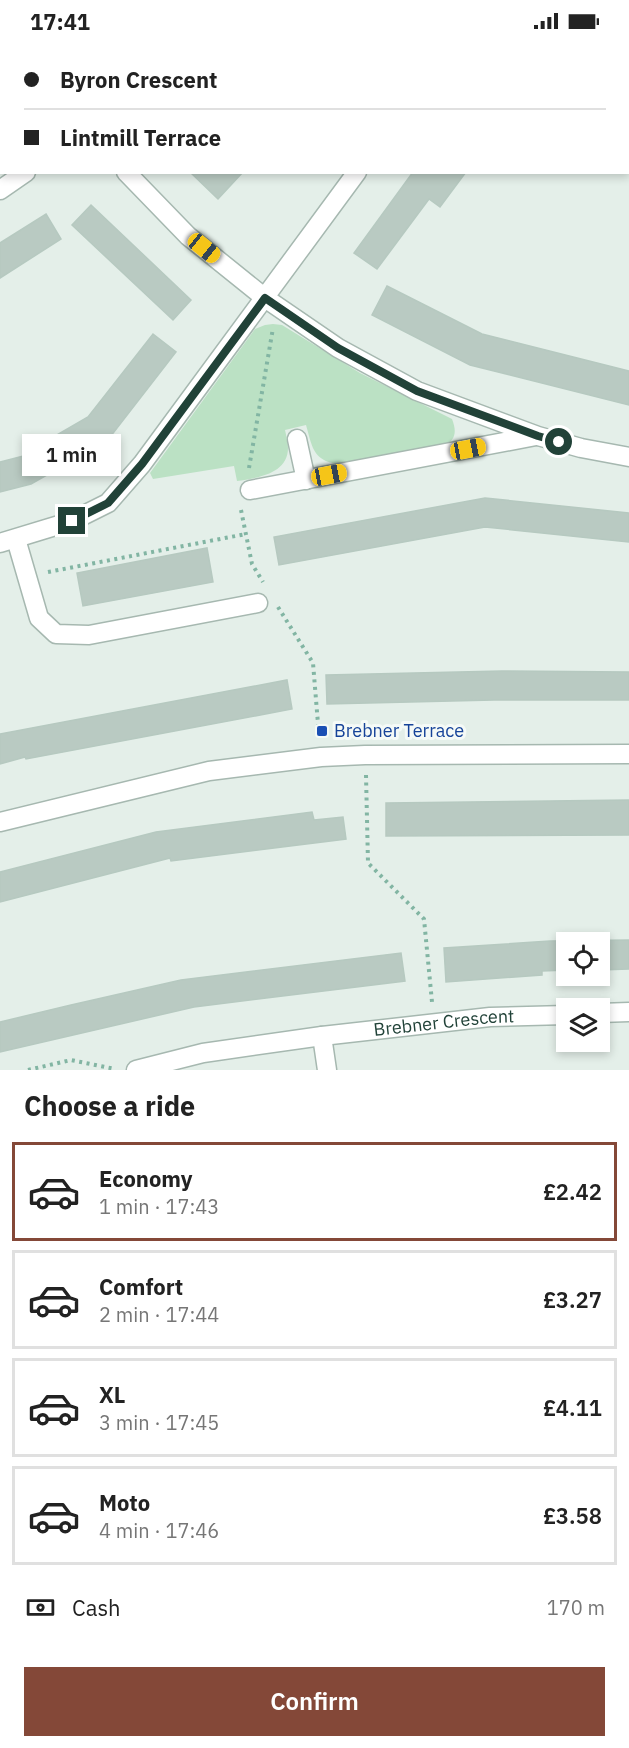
<!DOCTYPE html>
<html lang="en">
<head>
<meta charset="utf-8">
<style>
	body { margin:0; font-family:"IBM Plex Sans",sans-serif; background:#f6f6f6; color:#222; height:100vh; display:flex; flex-direction:column; font-size:22px; white-space:nowrap }
	* { box-sizing:border-box; margin:0 }
	p { font-size:20px; color:#767676 }
	.icon { flex:none; width:33px; height:33px; fill:none; stroke:currentColor; stroke-width:2; stroke-linecap:round; stroke-linejoin:round }
	.map { position:relative; height:1028px; overflow:hidden }
	.details { display:flex; flex-direction:column; background:#fff; flex:1 }
	.details>* { flex:none }
	.guide { position:absolute; left:0px; top:0px; width:630px; height:132px; box-shadow:0 3px 9px #0003; display:grid; align-content:center; height:132px; padding:0 24px; background:#fff }
	.tools { position:absolute; left:556px; top:890px; display:grid; gap:12px }
	.tools a { display:grid; place-items:center; width:54px; height:54px; border-radius:0px; background:#fff; box-shadow:0 3px 9px #0003; font-size:30px }
	.end { position:absolute; width:27px; height:27px; margin:-14px; border:8px solid #214238; background:#fff; box-shadow:0 0 0 3px #fff }
	.from { border-radius:50% }
	.bubble { position:absolute; height:42px; border-radius:0px; background:#fff; box-shadow:0 3px 9px #0003; font-size:20px; font-weight:600; line-height:42px; text-align:center }
	.car { position:absolute; width:18px; height:36px; margin:-18px -9px; border-radius:8px; box-shadow:0 0 4px 2px #0007; background:linear-gradient(#f5c518 24%,#345 0 40%,#f5c518 0 76%,#345 0 86%,#f5c518 0) }
	.guide b { display:flex; align-items:center; gap:21px; height:57px; font-size:22px }
	.guide b+b { border-top:2px solid #e0e0e0 }
	.guide i { width:15px; height:15px; background:#222 }
	ul { padding:0; list-style:none }
	li { display:flex; align-items:center; gap:18px; height:99px; margin:0 12px 9px; padding:0 12px; border:3px solid #e0e0e0; border-radius:0px }
	li div { flex:1 }
	li b { display:block; font-size:22px }
	li em { font-style:normal; font-weight:600 }
	li.selected { border-color:#844838 }
	li>.icon { width:54px; height:54px; stroke-width:1.5 }
	h2 { padding:0 24px; font-size:27px; line-height:72px }
	.pay { display:flex; align-items:center; gap:15px; height:66px; padding:0 24px; font-size:22px }
	.pay p { margin-inline-start:auto }
	.action { display:flex; gap:12px; margin-top:auto; padding:12px 24px }
	.action a { flex:1; height:69px; border-radius:0px; background:#844838; color:#fff; font-size:24px; font-weight:600; line-height:69px; text-align:center }
	.status { display:flex; justify-content:space-between; align-items:center; height:42px; padding:0 30px; background:#fff; direction:ltr }
	.status svg { height:16px; fill:currentColor }
	.map>svg:first-child { display:block }
	.green { fill:#bbe1c4 }
	.building { fill:#b9cac2; stroke:#b6c9c0; stroke-width:1.5 }
	.lines { fill:none; stroke-linecap:round; stroke-linejoin:round }
	.minor-casing { stroke:#a6b8b0; stroke-width:21 }
	.path { stroke:#82b5a3; stroke-width:4; stroke-dasharray:3 4.5; stroke-linecap:butt }
	.minor { stroke:#fff; stroke-width:18 }
	.route { stroke:#214238; stroke-width:8 }
	.transit-dot { fill:#1a4fb4; stroke:#f5faf7; stroke-width:2 }
	.labels { text-anchor:middle; stroke-width:6; stroke-linejoin:round; paint-order:stroke }
	.transit-label { font-size:18px; fill:#164399; stroke:#f5faf7; text-anchor:start }
	.street-label { font-size:18px; fill:#214238; stroke:#f5faf7 }
</style>
</head>
<body>
<div class="status"><b>17:41</b><svg viewBox="0 0 49 12"><path d="M0 12V9h3v3zM5 12V6h3v6zM10 12V3h3v9zM15 12V0h3v12zM26 1h20v11H26zM47 4h2v5h-2z"/></svg></div>
<div class="map">
<svg width="629" height="1028" viewBox="0 0 629 1028">
	<rect width="100%" height="100%" fill="#e4efe9"/>
	<path class="green" d="M273,282L282,283L360,331L452,377C457,390 456,399 442,405L337,422C312,418 312,403 306,383L285,388C286,393 288,400 288,406C288,432 257,436 237,439L234,424L153,437L150,431L255,287L265,283Z"/>
	<path class="building" d="M190,130H243L218,157Z
		M413,130H466L440,165L429,157L377,227L354,211Z
		M91,163L191,258L173,278L72,183Z
		M46,172L61,197L0,236V201Z
		M387,244L482,292L629,329V363L470,323L372,273Z
		M153,292L176,310L107,399L31,442L0,450V420L39,410L36,405L88,375Z
		M485,456L629,471V500L485,485L279,523L274,495Z
		M207,506L213,540L83,564L77,531Z
		M502,629L629,630V658H494L327,662L326,633Z
		M287,638L292,667L26,717L25,715L0,722V692Z
		M629,758V793L386,794V761Z
		M312,770L314,778L343,775L346,797L171,819L170,816L0,860V830L156,790Z
		M629,898V927L600,928V900H567V928L542,929V933L446,940L444,906L550,899Z
		M401,911L405,939L194,965L0,1010V980L71,963L181,938Z"/>
	<g class="lines">
		<g class="minor-casing">
			<g id="minor">
				<path d="M28,0L29,2"/>
				<path d="M452,2L453,0"/>
				<path d="M126,130L188,194L265,256L338,306L417,349L538,394L581,406L629,415"/>
				<path d="M0,148L26,130"/>
				<path d="M297,397L306,438"/>
				<path d="M250,448L536,394"/>
				<path d="M16,497L39,576L56,592L89,593L258,561"/>
				<path d="M0,501L72,479L108,461L142,422L357,130"/>
				<path d="M0,780L209,729L321,715L365,713L629,712"/>
				<path d="M600,971L629,970"/>
				<path d="M322,994L327,1028"/>
				<path id="s1" d="M136,1028L203,1011L322,994L490,975L567,973"/>
			</g>
		</g>
		<path class="path" d="M249,426L273,286
			M241,468L252,522L263,540
			M48,530L246,492
			M278,565L313,621L319,694
			M366,733L368,821L424,877L432,960
			M28,1028L71,1018L115,1027"/>
		<use href="#minor" class="minor"/>
	</g>
	<g class="lines">
		<path class="route" d="M72,479L108,461L142,422L265,256L338,306L417,349L538,394L559,400"/>
	</g>
	<rect class="transit-dot" x="316" y="683" width="12" height="12" rx="3"/>
	<g class="labels">
		<g class="transit-label">
			<text x="334" y="695">Brebner Terrace</text>
		</g>
		<g class="street-label">
			<text dy="6" stroke="none"><textPath href="#s1" startOffset="312">Brebner Crescent</textPath></text>
		</g>
	</g>
</svg>
<div class="tools">
<a><svg class="icon" aria-label="locate" viewBox="0 0 24 24"><circle cx="12" cy="12" r="6"/><path d="M12 2v4M12 18v4M2 12h4M18 12h4"/></svg></a>
<a><svg class="icon" aria-label="layers" viewBox="0 0 24 24"><path d="M12 4l9 5-9 5-9-5zM3 14l9 5 9-5"/></svg></a>
</div>
<i class="end from" style="left:559px;top:400px"></i>
<i class="end" style="left:72px;top:479px"></i>
<div class="bubble" style="left:22px;top:392px;width:99px">1 min</div>
<i class="car" style="left:204px;top:206px;rotate:129deg"></i>
<i class="car" style="left:468px;top:407px;rotate:79deg"></i>
<i class="car" style="left:329px;top:433px;rotate:79deg"></i>
<div class="guide">
<b><i class="from"></i>Byron Crescent</b>
<b><i></i>Lintmill Terrace</b>
</div>
</div>
<section class="details">
<h2>Choose a ride</h2>
<ul>
<li class="selected"><svg class="icon" aria-label="car" viewBox="0 0 24 24"><path d="M5 17H2v-5l4-1 3-4h7l3 4 3 1v5h-3M9 17h6M6 11h13"/><circle cx="7" cy="17" r="2"/><circle cx="17" cy="17" r="2"/></svg><div><b>Economy</b><p>1 min · 17:43</p></div><em>£2.42</em></li>
<li><svg class="icon" aria-label="car" viewBox="0 0 24 24"><path d="M5 17H2v-5l4-1 3-4h7l3 4 3 1v5h-3M9 17h6M6 11h13"/><circle cx="7" cy="17" r="2"/><circle cx="17" cy="17" r="2"/></svg><div><b>Comfort</b><p>2 min · 17:44</p></div><em>£3.27</em></li>
<li><svg class="icon" aria-label="car" viewBox="0 0 24 24"><path d="M5 17H2v-5l4-1 3-4h7l3 4 3 1v5h-3M9 17h6M6 11h13"/><circle cx="7" cy="17" r="2"/><circle cx="17" cy="17" r="2"/></svg><div><b>XL</b><p>3 min · 17:45</p></div><em>£4.11</em></li>
<li><svg class="icon" aria-label="car" viewBox="0 0 24 24"><path d="M5 17H2v-5l4-1 3-4h7l3 4 3 1v5h-3M9 17h6M6 11h13"/><circle cx="7" cy="17" r="2"/><circle cx="17" cy="17" r="2"/></svg><div><b>Moto</b><p>4 min · 17:46</p></div><em>£3.58</em></li>
</ul>
<div class="pay"><svg class="icon" aria-label="cash" viewBox="0 0 24 24"><path d="M3 7h18v10H3z"/><circle cx="12" cy="12" r="2"/></svg>Cash<p>170 m</p></div>
<div class="action"><a>Confirm</a></div>
</section>
</body>
</html>
